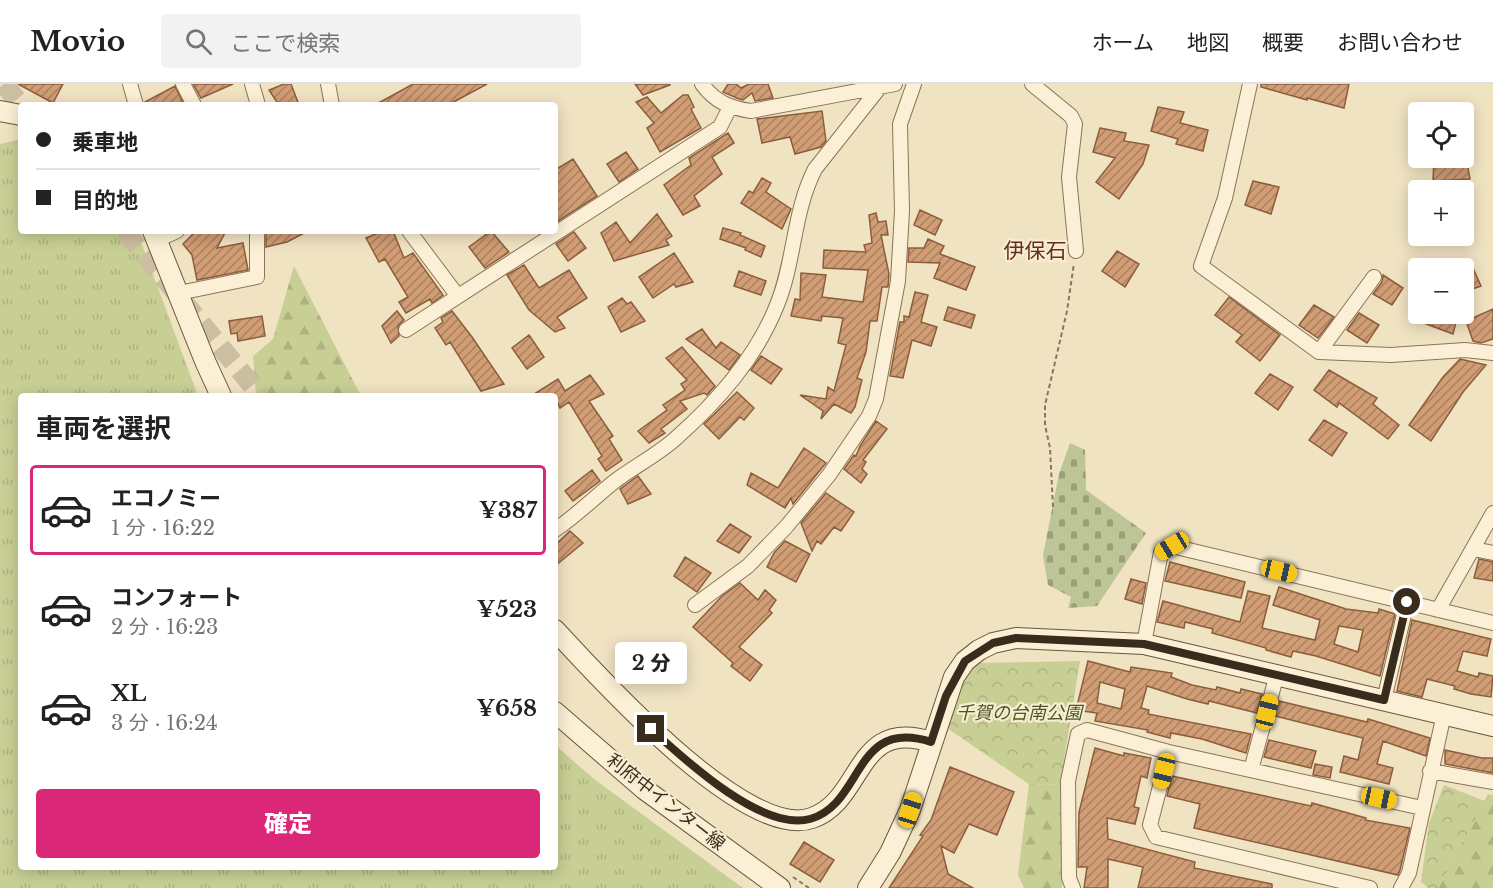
<!DOCTYPE html>
<html lang="ja">
<head>
<meta charset="utf-8">
<style>
	body { margin:0; font-family:"Libre Baskerville","Noto Sans JP",serif; background:#f2f2f2; color:#222; height:100vh; display:flex; flex-direction:column; font-size:22px; white-space:nowrap }
	* { box-sizing:border-box; margin:0 }
	p { font-size:20px; color:#767676 }
	.icon { flex:none; width:33px; height:33px; fill:none; stroke:currentColor; stroke-width:2; stroke-linecap:round; stroke-linejoin:round }
	.map { position:relative; flex:1; overflow:hidden }
	.side { position:absolute; left:18px; top:309px; width:540px; height:477px; display:flex; flex-direction:column; background:#fff; border-radius:6px; box-shadow:0 3px 15px #0003 }
	.side>* { flex:none }
	.guide { position:absolute; left:18px; top:18px; width:540px; height:132px; border-radius:6px; box-shadow:0 3px 15px #0003; display:grid; align-content:center; height:132px; padding:0 18px; background:#fff }
	.controls { position:absolute; left:1408px; top:18px; display:grid; gap:12px }
	.controls a { display:grid; place-items:center; width:66px; height:66px; border-radius:6px; background:#fff; box-shadow:0 3px 15px #0003; font-size:30px }
	.end { position:absolute; width:27px; height:27px; margin:-14px; border:8px solid #3a2c1d; background:#fff; box-shadow:0 0 0 3px #fff }
	.from { border-radius:50% }
	.bubble { position:absolute; height:42px; border-radius:6px; background:#fff; box-shadow:0 3px 15px #0003; font-size:20px; font-weight:800; line-height:42px; text-align:center }
	.car { position:absolute; width:18px; height:36px; margin:-18px -9px; border-radius:8px; box-shadow:0 0 4px 2px #0007; background:linear-gradient(#f5c518 24%,#345 0 40%,#f5c518 0 76%,#345 0 86%,#f5c518 0) }
	.guide b { display:flex; align-items:center; gap:21px; height:57px; font-size:22px }
	.guide b+b { border-top:2px solid #e0e0e0 }
	.guide i { width:15px; height:15px; background:#222 }
	ul { padding:0; list-style:none }
	li { display:flex; align-items:center; gap:18px; height:90px; margin:0 12px 9px; padding:0 6px; border:3px solid transparent; border-radius:6px }
	li div { flex:1 }
	li b { display:block; font-size:22px }
	li em { font-style:normal; font-weight:800 }
	li.active { border-color:#db2777 }
	li>.icon { width:54px; height:54px; stroke-width:1.5 }
	h2 { padding:0 18px; font-size:27px; line-height:72px }
	.cta { display:flex; gap:12px; margin-top:auto; padding:12px 18px }
	.cta a { flex:1; height:69px; border-radius:6px; background:#db2777; color:#fff; font-size:24px; font-weight:800; line-height:69px; text-align:center }
	header { display:flex; align-items:center; gap:36px; box-sizing:border-box; height:84px; padding:0 30px; background:#fff; border-bottom:2px solid #e0e0e0 }
	header strong { font-size:28px }
	nav { display:flex; gap:33px; margin-inline-start:auto; font-size:21px }
	.search { width:420px; height:54px; background:#f2f2f2; display:flex; align-items:center; gap:15px; box-sizing:border-box; padding:0 21px; border-radius:6px; color:#767676; font-size:22px }
	.map>svg:first-child { display:block }
	.grass { fill:url(#grass-tufts) }
	.forest { fill:url(#forest-firs) }
	.cemetery { fill:url(#cemetery-stones) }
	.park { fill:url(#park-crowns) }
	.building { fill:url(#building-hatch); stroke:#8c5d3c; stroke-width:1.5; fill-rule:evenodd }
	.lines { fill:none; stroke-linecap:round; stroke-linejoin:round }
	.secondary-tunnel { stroke:#ccbea1; stroke-width:20; stroke-dasharray:20 10; stroke-linecap:butt }
	.street-casing { stroke:#8b7458; stroke-width:16 }
	.secondary-casing { stroke:#6d553b; stroke-width:22 }
	.path { stroke:#8b7458; stroke-width:2; stroke-dasharray:4.5 3; stroke-linecap:butt }
	.street { stroke:#fbf0d5; stroke-width:14 }
	.secondary { stroke:#fbf0d5; stroke-width:20 }
	.route { stroke:#3a2c1d; stroke-width:8 }
	.labels { text-anchor:middle; stroke-width:4.5; stroke-linejoin:round; paint-order:stroke }
	.park-label { font-size:18px; font-style:italic; fill:#4a5822; stroke:#f7edd2 }
	.street-label { font-size:18px; fill:#3a2c1d; stroke:#f7edd2 }
	.quarter-label { font-size:21px; fill:#692c1a; stroke:#f7edd2 }
</style>
</head>
<body>
<header>
<strong>Movio</strong>
<div class="search"><svg class="icon" aria-label="search" viewBox="0 0 24 24"><circle cx="10" cy="10" r="6"/><path d="M15 15l6 6"/></svg>ここで検索</div>
<nav><a>ホーム</a><a>地図</a><a>概要</a><a>お問い合わせ</a></nav>
</header>
<div class="map">
<svg width="1493" height="804" viewBox="0 0 1493 804">
	<defs>
		<pattern id="grass-tufts" width="24" height="20" patternUnits="userSpaceOnUse" patternTransform="scale(1.5)"><rect width="24" height="20" fill="#c8cf95"/><path d="M3 7l-1-3M5 7V3M7 7l1-3M15 17l-1-3M17 17v-4M19 17l1-3" fill="none" stroke="#adb280"/></pattern>
		<pattern id="forest-firs" width="22" height="20" patternUnits="userSpaceOnUse" patternTransform="scale(1.5)"><rect width="22" height="20" fill="#c8cf95"/><path d="M5 1l3.5 6h-7zM16 11l3.5 6h-7z" fill="#adb280"/></pattern>
		<pattern id="cemetery-stones" width="16" height="16" patternUnits="userSpaceOnUse" patternTransform="scale(1.5)"><rect width="16" height="16" fill="#bdc495"/><path d="M2 7V4a2 2 0 0 1 4 0v3zM10 15v-3a2 2 0 0 1 4 0v3z" fill="#9b9f79"/></pattern>
		<pattern id="park-crowns" width="20" height="18" patternUnits="userSpaceOnUse" patternTransform="scale(1.5)"><rect width="20" height="18" fill="#c8cf95"/><path d="M2 6a3 3 0 1 1 6 0M12 15a3 3 0 1 1 6 0" fill="none" stroke="#adb280"/></pattern>
		<pattern id="building-hatch" width="6" height="6" patternUnits="userSpaceOnUse" patternTransform="scale(1.5)"><rect width="6" height="6" fill="#d19d75"/><path d="M-1 1l2-2M0 6l6-6M5 7l2-2" fill="none" stroke="#ab805f"/></pattern>
	</defs>
	<rect width="100%" height="100%" fill="#f0e3c2"/>
	<path class="grass" d="M21,55V147H137L198,312H21V783H555V661L594,695L743,804H0V60Z"/>
	<path class="forest" d="M294,182L361,312H256L253,272L273,255Z
		M1029,700L1060,701L1062,804H1024L1018,791Z
		M1488,710L1493,711V804H1438Z"/>
	<path class="cemetery" d="M1070,359L1085,366L1086,406L1146,449L1097,522L1068,524L1071,513L1048,501L1043,471L1059,390Z"/>
	<path class="park" d="M1080,577L1060,701L1029,700L944,642L960,593L975,579Z
		M1444,701L1485,717L1438,804H1428L1421,798L1429,739Z"/>
	<path class="building" d="M18,0H63L53,19Z
		M193,0H233L201,14Z
		M284,0H291L299,21H279L269,6Z
		M413,0H487L448,21H375Z
		M635,0H670V1L643,11Z
		M728,0H736L741,4L749,0H768L773,14L755,17L752,9L743,16L739,15L723,8Z
		M1261,0H1349L1344,24L1307,14V16L1261,3Z
		M175,2L183,19L178,21H145V18Z
		M683,11H688L694,23L691,25L701,44L660,68L647,44L654,39L636,18L647,13L661,29Z
		M1158,23L1184,28L1180,39L1208,46L1203,67L1176,60L1178,55L1151,47Z
		M822,27L826,57L821,63L795,70L790,53L762,59L757,35Z
		M1100,44L1126,49L1124,57L1149,61L1143,80L1119,115L1096,98L1115,74L1093,68Z
		M728,49L734,59L712,73L722,90L694,112L700,122L683,131L664,101L691,81L689,74Z
		M626,68L638,85L619,98L607,80Z
		M1466,74L1470,95L1433,97L1434,76Z
		M573,75L597,112L555,139V86Z
		M762,94L771,99L766,108L791,125L782,145L741,119L749,107L753,109Z
		M1253,97L1279,103L1271,130L1245,121Z
		M920,126L942,136L935,151L914,141Z
		M876,129L878,138L886,137L888,151H881L889,190L888,203H882L877,237H870L866,268L857,294L862,296L855,323L851,329L834,320L821,335L823,327L800,311L826,315L828,303L834,307L846,261L838,259L843,234L822,232L821,237L791,232L795,215L800,216L801,189L826,191L822,213L863,218L868,186L823,184L824,166L866,168L864,161L872,159L869,131Z
		M657,130L672,152L666,156L669,161L614,177L601,149L616,138L630,159Z
		M723,144L741,149L740,151L765,162L761,173L745,166L746,164L720,155Z
		M196,147H226L217,164L243,159L248,186L197,196L192,171L183,160Z
		M266,147H308L287,158L266,163Z
		M383,147H393L404,174L413,169L443,211L432,219L430,215L406,229L399,218L408,213L385,175L379,178L366,154Z
		M491,147L509,168L485,184L469,163Z
		M574,148L586,164L568,177L556,160Z
		M928,155L944,162L940,170L975,183L966,206L934,194L940,179L908,178L909,164H924Z
		M1117,167L1139,180L1125,203L1102,187Z
		M674,169L693,198L676,203L674,200L653,214L639,193Z
		M524,181L539,204L569,186L587,214L557,233L565,244L555,248L529,226L507,191Z
		M1472,182L1481,202L1464,208V186Z
		M739,187L766,197L761,211L734,202Z
		M1383,191L1403,204L1392,221L1373,210L1382,198Z
		M915,208L928,211L921,238L937,243L931,262L912,256L903,294L890,292L899,243L900,238H904V232L909,233Z
		M1229,213L1280,251L1260,277L1236,258L1242,251L1215,231Z
		M622,214L627,220L631,218L645,237L621,248L608,223Z
		M1314,221L1334,233L1318,254L1299,241Z
		M948,223L975,231L971,244L944,236Z
		M1493,225V255L1481,259L1473,257L1466,237Z
		M397,227L404,236L398,242L399,252L391,259L382,242Z
		M452,227L472,253L504,300L481,307L450,258L446,261L435,244L443,238L441,234Z
		M1359,229L1379,241L1367,259L1347,246Z
		M1424,230H1458L1453,250L1421,238Z
		M262,232L265,252L238,257L237,249L231,250L229,237Z
		M702,245L716,264L721,258L740,271L729,286L686,255Z
		M529,251L544,273L527,285L512,264Z
		M682,263L715,302L707,311L704,309L680,317L687,325L661,345L665,349L649,359L638,347L667,326L663,321L685,306L681,300L687,296L666,274Z
		M761,272L782,285L771,300L751,286Z
		M1460,275L1486,281L1463,308L1431,357L1409,341L1443,293Z
		M1329,286L1377,314L1373,320L1399,341L1388,355L1339,319L1337,323L1314,306Z
		M1270,290L1293,303L1278,326L1255,309Z
		M590,291L604,310L589,317L613,352L609,355L622,376L606,387L598,375L602,372L569,318L560,324L555,312H531L558,295L565,307Z
		M737,308L754,324L744,336L740,333L719,355L704,340Z
		M1324,336L1347,349L1332,372L1309,356Z
		M876,337L887,345L863,376L866,378L862,385L867,390L861,399L844,385L854,371L856,372L860,362Z
		M804,364L826,379L793,420L791,414L785,424L747,401L751,389L778,404Z
		M592,386L600,397L573,417L565,407Z
		M638,392L651,410L628,420L620,405Z
		M826,409L854,428L841,447L834,443L821,460L817,457L812,467L801,439Z
		M730,440L751,453L739,469L717,457Z
		M570,447L583,459L555,482V461Z
		M785,457L810,470L796,498L767,483L774,469Z
		M685,473L711,489L697,508L674,492Z
		M1479,475L1493,478V497L1474,494Z
		M1170,478L1245,498L1241,514L1165,497Z
		M1131,495L1146,499L1142,520L1125,515Z
		M740,499L758,516L765,506L776,516L769,526L772,529L739,563L762,581L750,597L731,582L733,579L693,543L722,512Z
		M1279,503L1346,525L1378,529L1379,525L1395,530L1380,592L1316,572L1293,567L1291,573L1266,566V564L1212,549L1213,545L1185,538L1184,544L1157,538L1163,517L1240,538L1248,507L1270,512L1262,544L1315,556L1320,536L1273,521ZM1339,542L1363,546L1358,568L1334,560Z
		M1412,536L1491,555L1487,572L1463,567L1457,587L1478,593L1479,589L1493,592L1491,613L1471,610L1454,605L1455,602L1427,595L1422,613L1397,607Z
		M1088,577L1130,588L1131,583L1172,589L1171,593L1192,601L1216,606L1217,603L1240,609L1241,605L1262,610L1257,629L1209,617L1208,620L1187,615L1147,602L1141,624L1149,626L1148,630L1251,650L1246,669L1202,655L1171,649L1170,654L1147,648L1148,646L1095,637L1097,629L1076,626ZM1100,598L1125,605L1121,625L1097,619Z
		M1279,617L1367,638L1368,635L1430,654L1426,672L1383,657L1377,680L1393,684L1389,700L1340,688L1344,672L1358,676L1363,654L1275,632Z
		M1269,656L1316,667L1311,684L1264,673Z
		M1095,664L1124,672V669L1151,674L1147,694L1141,692L1134,723L1139,724L1135,740L1107,734L1108,755L1195,778L1194,784L1272,800V804H1138L1143,783L1108,775V804H1084L1087,783H1078L1079,728Z
		M1445,666L1482,674H1493V689L1445,680Z
		M1315,680L1332,683L1330,694L1313,691Z
		M950,683L1014,708L997,751L969,740L954,769L941,762L948,790L973,804H889L923,752L920,751L931,736Z
		M1172,692L1311,722L1312,719L1366,734L1365,736L1410,744L1400,786L1398,791L1194,744L1200,720L1167,712Z
		M804,758L834,776L820,798L790,780Z"/>
	<g class="lines">
		<path class="secondary-tunnel" d="M4,0L21,21
			M125,147L261,312"/>
		<g class="street-casing">
			<path id="street" d="M130,0L136,21
				M183,0L194,21
				M252,0L258,21
				M328,0L332,21
				M702,0C715,18 730,24 751,27L895,0
				M1032,0L1071,32L1075,40L1069,93L1076,167
				M1250,0L1225,114L1201,182L1319,268L1391,271L1465,266L1493,269
				M409,147L457,211
				M157,156L177,147
				M179,209L257,193V147
				M406,246L720,43L730,23
				M1319,268L1374,193
				M555,446C577,431 595,413 615,397C635,382 657,371 675,355C718,317 756,274 777,221C795,177 793,128 815,85L880,3
				M1473,465L1493,469
				M695,521L748,482L786,443L829,391L869,332L876,315L898,197L902,127L900,40L914,0
				M1438,526L1493,429
				M1144,560L1161,468L1172,462L1493,539
				M1384,616L1407,518
				M1169,668L1150,741L1156,753L1370,804
				M1251,686L1277,590
				M1430,687L1493,698
				M1073,804L1069,794L1068,697L1078,650L1087,646L1169,668L1422,724
				M1401,804L1409,789L1444,630"/>
		</g>
		<g class="secondary-casing">
			<path id="secondary" d="M0,27L21,31
				M153,147L205,277L221,312
				M555,546C597,591 746,758 812,734C864,716 855,633 931,658
				M555,628L644,705L780,804
				M868,804L890,769L910,726L954,593L965,577L979,566L993,559L1016,554L1144,560L1493,642"/>
		</g>
		<path class="path" d="M1053,423L1050,364L1045,341V321L1067,227L1074,179
			M793,793L809,804"/>
		<use href="#street" class="street"/>
		<use href="#secondary" class="secondary"/>
	</g>
	<g class="lines">
		<path class="route" d="M651,645C684,675 762,748 810,735C864,720 853,633 931,658L946,612L965,577L993,559L1016,554L1144,560L1384,616L1407,518"/>
	</g>
	<g class="labels">
		<g class="park-label">
			<text x="1019" y="635">千賀の台南公園</text>
		</g>
		<g class="street-label">
			<text transform="translate(666 718) rotate(38)" y="6">利府中インター線</text>
		</g>
		<g class="quarter-label">
			<text x="1035" y="174">伊保石</text>
		</g>
	</g>
</svg>
<div class="controls">
<a><svg class="icon" aria-label="locate" viewBox="0 0 24 24"><circle cx="12" cy="12" r="6"/><path d="M12 2v4M12 18v4M2 12h4M18 12h4"/></svg></a>
<a>+</a>
<a>−</a>
</div>
<i class="end from" style="left:1407px;top:518px"></i>
<i class="end" style="left:651px;top:645px"></i>
<div class="bubble" style="left:615px;top:558px;width:72px">2 分</div>
<i class="car" style="left:1172px;top:462px;rotate:239deg"></i>
<i class="car" style="left:1279px;top:487px;rotate:103deg"></i>
<i class="car" style="left:1267px;top:628px;rotate:14deg"></i>
<i class="car" style="left:1164px;top:687px;rotate:194deg"></i>
<i class="car" style="left:1379px;top:714px;rotate:102deg"></i>
<i class="car" style="left:910px;top:726px;rotate:17deg"></i>
<div class="guide">
<b><i class="from"></i>乗車地</b>
<b><i></i>目的地</b>
</div>
<section class="side">
<h2>車両を選択</h2>
<ul>
<li class="active"><svg class="icon" aria-label="car" viewBox="0 0 24 24"><path d="M5 17H2v-5l4-1 3-4h7l3 4 3 1v5h-3M9 17h6M6 11h13"/><circle cx="7" cy="17" r="2"/><circle cx="17" cy="17" r="2"/></svg><div><b>エコノミー</b><p>1 分 · 16:22</p></div><em>¥387</em></li>
<li><svg class="icon" aria-label="car" viewBox="0 0 24 24"><path d="M5 17H2v-5l4-1 3-4h7l3 4 3 1v5h-3M9 17h6M6 11h13"/><circle cx="7" cy="17" r="2"/><circle cx="17" cy="17" r="2"/></svg><div><b>コンフォート</b><p>2 分 · 16:23</p></div><em>¥523</em></li>
<li><svg class="icon" aria-label="car" viewBox="0 0 24 24"><path d="M5 17H2v-5l4-1 3-4h7l3 4 3 1v5h-3M9 17h6M6 11h13"/><circle cx="7" cy="17" r="2"/><circle cx="17" cy="17" r="2"/></svg><div><b>XL</b><p>3 分 · 16:24</p></div><em>¥658</em></li>
</ul>
<div class="cta"><a>確定</a></div>
</section>
</div>
</body>
</html>
